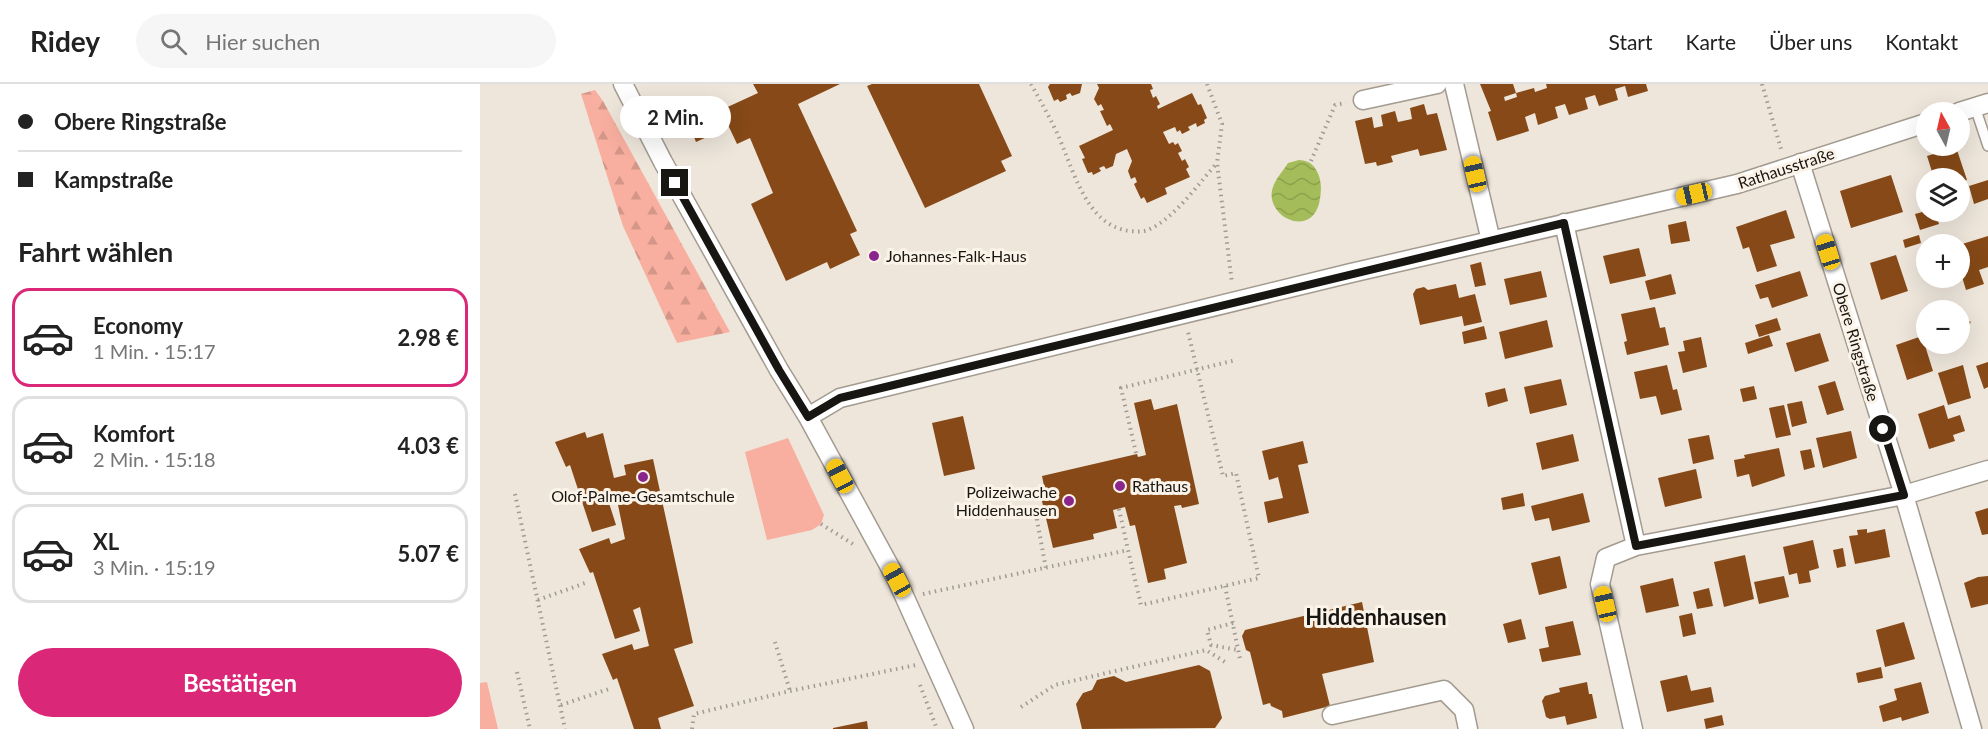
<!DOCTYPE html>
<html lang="de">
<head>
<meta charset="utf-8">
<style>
	body { margin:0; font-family:Lato,sans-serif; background:#f6f6f6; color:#222; height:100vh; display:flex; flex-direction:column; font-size:22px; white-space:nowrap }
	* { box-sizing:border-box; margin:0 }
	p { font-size:20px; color:#767676 }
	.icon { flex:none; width:33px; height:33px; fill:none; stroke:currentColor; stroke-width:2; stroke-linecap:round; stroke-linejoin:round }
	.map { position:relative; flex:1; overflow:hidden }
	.panel { display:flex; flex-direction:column; background:#fff; width:480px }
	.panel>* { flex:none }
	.top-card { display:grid; align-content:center; height:132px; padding:0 18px; background:#fff }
	.needle { width:39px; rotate:352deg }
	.controls { position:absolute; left:1436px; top:18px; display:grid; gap:12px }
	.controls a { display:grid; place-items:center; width:54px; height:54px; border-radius:50%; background:#fff; box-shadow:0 6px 24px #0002; font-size:30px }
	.end { position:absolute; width:27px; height:27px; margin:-14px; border:8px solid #181612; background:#fff; box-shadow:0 0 0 3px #fff }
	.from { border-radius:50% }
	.bubble { position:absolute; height:42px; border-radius:21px; background:#fff; box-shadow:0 6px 24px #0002; font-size:20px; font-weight:700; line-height:42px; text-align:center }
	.car { position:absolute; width:18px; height:36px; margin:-18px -9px; border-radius:8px; box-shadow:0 0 4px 2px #0007; background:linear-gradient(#f5c518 24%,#345 0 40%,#f5c518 0 76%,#345 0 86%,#f5c518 0) }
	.top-card b { display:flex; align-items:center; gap:21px; height:57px; font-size:22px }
	.top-card b+b { border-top:2px solid #e0e0e0 }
	.top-card i { width:15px; height:15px; background:#222 }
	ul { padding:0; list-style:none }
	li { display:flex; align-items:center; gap:18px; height:99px; margin:0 12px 9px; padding:0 6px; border:3px solid #e0e0e0; border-radius:18px }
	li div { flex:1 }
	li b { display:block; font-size:22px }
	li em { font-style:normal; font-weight:700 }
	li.on { border-color:#db2777 }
	li>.icon { width:54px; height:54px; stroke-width:1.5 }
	h2 { padding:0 18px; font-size:27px; line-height:72px }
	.primary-button { display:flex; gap:12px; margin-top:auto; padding:12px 18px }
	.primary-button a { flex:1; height:69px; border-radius:36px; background:#db2777; color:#fff; font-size:24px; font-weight:700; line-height:69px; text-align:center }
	header { display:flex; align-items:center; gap:36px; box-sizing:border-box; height:84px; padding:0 30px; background:#fff; border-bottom:2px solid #e0e0e0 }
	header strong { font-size:28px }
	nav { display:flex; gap:33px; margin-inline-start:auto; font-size:21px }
	.search { width:420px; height:54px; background:#f6f6f6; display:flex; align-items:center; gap:15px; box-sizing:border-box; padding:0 21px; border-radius:33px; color:#767676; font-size:22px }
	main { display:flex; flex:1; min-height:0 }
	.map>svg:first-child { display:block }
	.forest { fill:url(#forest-firs) }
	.pitch { fill:#f8af9f }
	.water { fill:url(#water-waves) }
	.building { fill:#864917 }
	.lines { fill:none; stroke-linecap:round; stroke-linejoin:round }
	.service-casing { stroke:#a39b90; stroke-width:12 }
	.minor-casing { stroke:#a39b90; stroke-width:21 }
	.path { stroke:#a19b93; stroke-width:4; stroke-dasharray:1.5 4.5; stroke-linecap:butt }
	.service { stroke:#fff; stroke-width:9 }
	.minor { stroke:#fff; stroke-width:18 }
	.route { stroke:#181612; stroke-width:8 }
	.poi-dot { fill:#8a258c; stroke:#fcf3e8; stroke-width:2 }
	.labels { text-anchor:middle; stroke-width:6; stroke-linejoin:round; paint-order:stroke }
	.street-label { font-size:16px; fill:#181612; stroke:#fcf3e8 }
	.poi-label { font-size:16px; fill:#181612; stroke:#fcf3e8; text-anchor:start }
	.district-label { font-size:22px; font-weight:bold; fill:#181612; stroke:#fcf3e8 }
</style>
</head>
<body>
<header>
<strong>Ridey</strong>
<div class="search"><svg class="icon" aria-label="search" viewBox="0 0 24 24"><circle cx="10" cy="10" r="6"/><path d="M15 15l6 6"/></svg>Hier suchen</div>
<nav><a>Start</a><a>Karte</a><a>Über uns</a><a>Kontakt</a></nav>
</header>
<main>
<section class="panel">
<div class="top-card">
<b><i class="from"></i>Obere Ringstraße</b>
<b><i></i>Kampstraße</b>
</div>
<h2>Fahrt wählen</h2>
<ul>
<li class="on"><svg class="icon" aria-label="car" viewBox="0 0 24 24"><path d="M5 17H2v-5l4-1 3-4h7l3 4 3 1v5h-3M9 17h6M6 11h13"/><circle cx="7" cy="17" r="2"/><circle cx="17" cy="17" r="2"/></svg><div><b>Economy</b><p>1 Min. · 15:17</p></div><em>2.98 €</em></li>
<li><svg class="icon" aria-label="car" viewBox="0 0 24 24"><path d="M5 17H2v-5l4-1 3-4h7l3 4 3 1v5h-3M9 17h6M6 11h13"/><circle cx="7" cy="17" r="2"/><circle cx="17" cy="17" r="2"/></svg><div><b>Komfort</b><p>2 Min. · 15:18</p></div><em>4.03 €</em></li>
<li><svg class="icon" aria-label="car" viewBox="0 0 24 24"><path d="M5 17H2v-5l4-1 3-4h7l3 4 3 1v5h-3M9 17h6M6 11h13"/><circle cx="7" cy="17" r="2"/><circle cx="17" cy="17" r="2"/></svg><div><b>XL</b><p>3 Min. · 15:19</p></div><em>5.07 €</em></li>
</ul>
<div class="primary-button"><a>Bestätigen</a></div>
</section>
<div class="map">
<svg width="1508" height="645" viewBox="0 0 1508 645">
	<defs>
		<pattern id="forest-firs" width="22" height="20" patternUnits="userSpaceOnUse" patternTransform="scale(1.5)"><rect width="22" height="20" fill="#f8af9f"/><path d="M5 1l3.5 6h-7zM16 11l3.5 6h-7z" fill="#d49688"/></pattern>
		<pattern id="water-waves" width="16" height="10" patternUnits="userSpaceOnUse" patternTransform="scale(1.5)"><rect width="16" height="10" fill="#a4bc59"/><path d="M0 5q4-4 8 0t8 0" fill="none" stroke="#8ca14c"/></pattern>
	</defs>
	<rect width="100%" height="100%" fill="#eee6db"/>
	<path class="forest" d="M115,6L123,17L250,248L197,259L143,142L101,10Z"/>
	<path class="pitch" d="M308,354L344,431L341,440L332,446L287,456L265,368Z
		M7,598L18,645H0V599Z"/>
	<path class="water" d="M819,76C831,77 835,82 839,92C842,101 841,111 839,120C829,155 783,131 793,103C796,94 804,86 808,79Z"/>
	<path class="building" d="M273,0H360L318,20L377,147L370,150L380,171L350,185L347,178L306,197L271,120L293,109L270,54L257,60L241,26L278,9Z
		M392,0H499L532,72L521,77L526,87L445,124L387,2Z
		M570,0H602L600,9L592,12L590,9L586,11L587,15L580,18L578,15L574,17L568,3Z
		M617,0H671L673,5L670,6L673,14L676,12L680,20L677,22L678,25L712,9L718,21L721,20L727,34L724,36L725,39L717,43L716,39L708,43L710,46L702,50L700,46L697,48L695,43L683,48L689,60L693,58L695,61L698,59L702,67L698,69L702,77L705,75L709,83L706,85L710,93L685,104L687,110L667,119L664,113L661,115L654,100L657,98L655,93L651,95L648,87L652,77L647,65L636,70L633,82L626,85L624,82L619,84L621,87L613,91L612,88L608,89L602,75L605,74L599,62L633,46L630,40L627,42L620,27L624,26L621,20L618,22L614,15L619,4Z
		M1000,0H1033L1036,9L1024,13L1025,17L1037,13L1036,9L1054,4L1055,8L1067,4L1066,0H1166L1168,7L1148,13L1145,2L1135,5L1138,16L1119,22L1115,11L1105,14L1108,25L1089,31L1085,20L1075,23L1078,34L1058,41L1055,29L1045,33L1049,47L1017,57L1008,28L1011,27Z
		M944,20L947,31L957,29L967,66L940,72L938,65L911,72L913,78L897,82L896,78L885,80L875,37L892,33L894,44L903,42L901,31L915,27L918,38L932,35L930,24Z
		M232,30L240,47L216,58L209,41Z
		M1476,63L1487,96L1479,98V94H1454L1447,72Z
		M1411,91L1423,128L1371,144L1360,107Z
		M1508,96V115L1494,120L1489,102Z
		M1306,126L1315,154L1290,161L1297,182L1277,188L1269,163L1263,165L1256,143Z
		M1446,127L1455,128L1459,140L1440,146L1435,130Z
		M1206,137L1210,157L1191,160L1188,141Z
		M1439,151L1441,159L1425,164L1423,156Z
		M1508,152V183L1499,186L1504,200L1486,206L1479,183V161Z
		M1159,164L1166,192L1130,200L1123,172Z
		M1416,171L1428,207L1401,216L1390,179Z
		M1001,178L1006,201L995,203L990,181Z
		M1061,187L1067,213L1030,221L1024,195Z
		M1320,187L1328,212L1292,224L1288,213L1280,215L1275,201Z
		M1191,190L1196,210L1170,216L1165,197Z
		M976,200L979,214L995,210L1002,238L984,242L982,232L940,241L933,210L936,205L944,203L948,206Z
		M1175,223L1180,244L1185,243L1189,261L1147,271L1144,258L1147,257L1141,230Z
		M1479,231L1491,238L1485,247L1479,243Z
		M1297,234L1301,246L1279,253L1275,241Z
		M1067,236L1073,263L1025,275L1019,248Z
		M1004,242L1007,255L984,260L982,248Z
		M1340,249L1349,277L1315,288L1306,259Z
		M1289,251L1293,262L1268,270L1265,259Z
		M1442,252L1453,287L1427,296L1416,261Z
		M1221,253L1227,283L1203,289L1198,268L1205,267L1203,257Z
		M1508,278V303L1504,305L1496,282Z
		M1187,281L1193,306L1197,305L1202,326L1181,331L1176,312L1160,315L1154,288Z
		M1483,281L1491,314L1468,321L1458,289Z
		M1081,295L1087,321L1050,330L1044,303Z
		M1355,297L1364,326L1347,331L1338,302Z
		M1274,302L1277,315L1263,318L1260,305Z
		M1025,304L1028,317L1008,323L1005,309Z
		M671,315L674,326L697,320L719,420L702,424L701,421L694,422L707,479L684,485L686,495L668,499L655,441L650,442L645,423L633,426L637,444L613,450L614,455L573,464L561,413L566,412L562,392L657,370L658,373L666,371L654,319Z
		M1322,317L1327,339L1312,343L1307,320Z
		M1304,321L1311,351L1296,354L1289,324Z
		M1464,321L1468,335L1480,331L1485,347L1473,351L1475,357L1449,365L1438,330Z
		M483,332L495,385L464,392L452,339Z
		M1371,347L1377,374L1343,384L1336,354Z
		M105,348L107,354L123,349L134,394L146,391L144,381L173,375L213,559L194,565L214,622L178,634L181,645H154L137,594L133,596L122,570L152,560L154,566L169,562L160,523L153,526L160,547L135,555L113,488L110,489L99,465L129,454L131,460L145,455L137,416L129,419L136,441L112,448L90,381L86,383L75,358Z
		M1093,350L1099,377L1062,386L1056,359Z
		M1229,351L1234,375L1213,380L1208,355Z
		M823,357L828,379L818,381L829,429L788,439L784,418L803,414L798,393L789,396L782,367Z
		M1299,364L1305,392L1272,403L1269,390L1257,393L1254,376L1265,374L1264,371Z
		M1331,365L1335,383L1324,386L1320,367Z
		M1216,385L1222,414L1185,423L1178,394Z
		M1043,409L1045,422L1023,426L1021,414Z
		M1103,409L1110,438L1072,447L1069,434L1055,437L1051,422Z
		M1508,424V450L1502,451L1495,428Z
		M1387,445V449L1405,445L1410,473L1375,480L1369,452L1378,451L1377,446Z
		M1333,456L1339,484L1329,487L1331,498L1319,500L1317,489L1309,491L1303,463Z
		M1363,464L1366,482L1357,484L1353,466Z
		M1265,471L1274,515L1244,523L1234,478Z
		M1080,472L1087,504L1059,511L1051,479Z
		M1304,492L1309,513L1279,520L1274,498Z
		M1508,492V520L1491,524L1484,499L1498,493Z
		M1193,494L1199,522L1166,529L1160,502Z
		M1229,504L1233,522L1217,525L1213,508Z
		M882,518L894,578L842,590L850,622L803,634L802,627L791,622L790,619L783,621L770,568L766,566L762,552L765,546Z
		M1212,529L1216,550L1203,553L1199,532Z
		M1041,535L1046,555L1028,559L1023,540Z
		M1093,537L1101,571L1062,578L1059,565L1069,563L1065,543Z
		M1424,538L1435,575L1405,583L1396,546Z
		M719,581L730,587L742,634L735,644L602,645L596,620L603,609L612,606L617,596L634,592L646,598Z
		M1401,583L1403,594L1378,599L1376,589Z
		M1207,591L1211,607L1231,603L1234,618L1187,628L1180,597Z
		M1107,598L1109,610H1112L1117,634L1087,641L1085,632L1070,635L1066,633L1062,617L1065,612L1080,608L1079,604Z
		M1441,598L1449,629L1422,637L1421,633L1403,638L1399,622L1417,616L1414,605Z
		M1242,631L1244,641L1226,645L1224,635Z
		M387,637L388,645H353V644Z"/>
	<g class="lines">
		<g class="service-casing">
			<path id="service" d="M1495,23L1508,62"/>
		</g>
		<g class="minor-casing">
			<path id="minor" d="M143,0L183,78L299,286L328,333L417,496L484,645
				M974,0L1011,157
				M883,16L957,0
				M1479,28L1508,19
				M1320,79L1424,411L1492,645
				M1084,139L1156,462
				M328,333L360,314L871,189L1257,100L1446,39
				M852,631L964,606L984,626L988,645
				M1153,645L1120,500L1126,474L1156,462L1424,411L1508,386"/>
		</g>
		<path class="path" d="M551,0C560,16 569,32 577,49C593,83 605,142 650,147C659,148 665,148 672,144C697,131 719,99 737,79
			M727,0L742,40L737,79L752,199
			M1282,0L1301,65
			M831,77L855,21L866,19
			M656,369L641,304L756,276
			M35,410L85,645
			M555,425L564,424
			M639,425L648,466
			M506,434L555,425L566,485
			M341,440L373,460
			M745,502L760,575
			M443,510L648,466L661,521L779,494L756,389L743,392L708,248
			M58,516L108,498
			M753,539L727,546L731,561L758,566
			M295,558L310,607
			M37,588L50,645
			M440,601L457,645
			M81,621L132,604
			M541,623L575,601L726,566L745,578
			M212,645L214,630L310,607L436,581"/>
		<use href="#service" class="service"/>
		<use href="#minor" class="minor"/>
	</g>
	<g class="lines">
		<path class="route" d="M195,99L299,286L328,333L360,314L1084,139L1156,462L1424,411L1403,345"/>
	</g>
	<g class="poi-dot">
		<circle cx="394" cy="172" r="6"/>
		<circle cx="163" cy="393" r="6"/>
		<circle cx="640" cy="402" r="6"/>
		<circle cx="589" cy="417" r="6"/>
	</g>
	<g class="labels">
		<g class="street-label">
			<text transform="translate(1306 84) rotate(-18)" y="6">Rathausstraße</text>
			<text transform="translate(1376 258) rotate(73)" y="6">Obere Ringstraße</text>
		</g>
		<g class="poi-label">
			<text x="406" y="178">Johannes-Falk-Haus</text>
			<text x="652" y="408">Rathaus</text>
			<text x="577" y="414" text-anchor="end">Polizeiwache<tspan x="577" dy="18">Hiddenhausen</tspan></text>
			<text x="163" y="418" text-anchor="middle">Olof-Palme-Gesamtschule</text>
		</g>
		<g class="district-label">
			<text x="896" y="541">Hiddenhausen</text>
		</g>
	</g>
</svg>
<div class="controls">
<a><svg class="needle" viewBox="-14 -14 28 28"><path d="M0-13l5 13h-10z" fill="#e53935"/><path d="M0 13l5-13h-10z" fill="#767676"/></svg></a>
<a><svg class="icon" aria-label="layers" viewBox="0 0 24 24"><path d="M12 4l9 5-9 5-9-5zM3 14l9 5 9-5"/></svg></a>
<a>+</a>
<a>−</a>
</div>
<i class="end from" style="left:1403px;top:345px"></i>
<i class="end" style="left:195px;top:99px"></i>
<div class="bubble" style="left:140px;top:12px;width:111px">2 Min.</div>
<i class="car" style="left:995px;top:90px;rotate:347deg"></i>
<i class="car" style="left:1214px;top:110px;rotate:257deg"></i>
<i class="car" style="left:1348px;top:168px;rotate:343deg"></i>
<i class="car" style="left:360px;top:392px;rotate:332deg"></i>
<i class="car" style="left:417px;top:496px;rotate:331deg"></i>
<i class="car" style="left:1125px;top:520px;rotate:347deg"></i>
</div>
</main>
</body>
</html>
